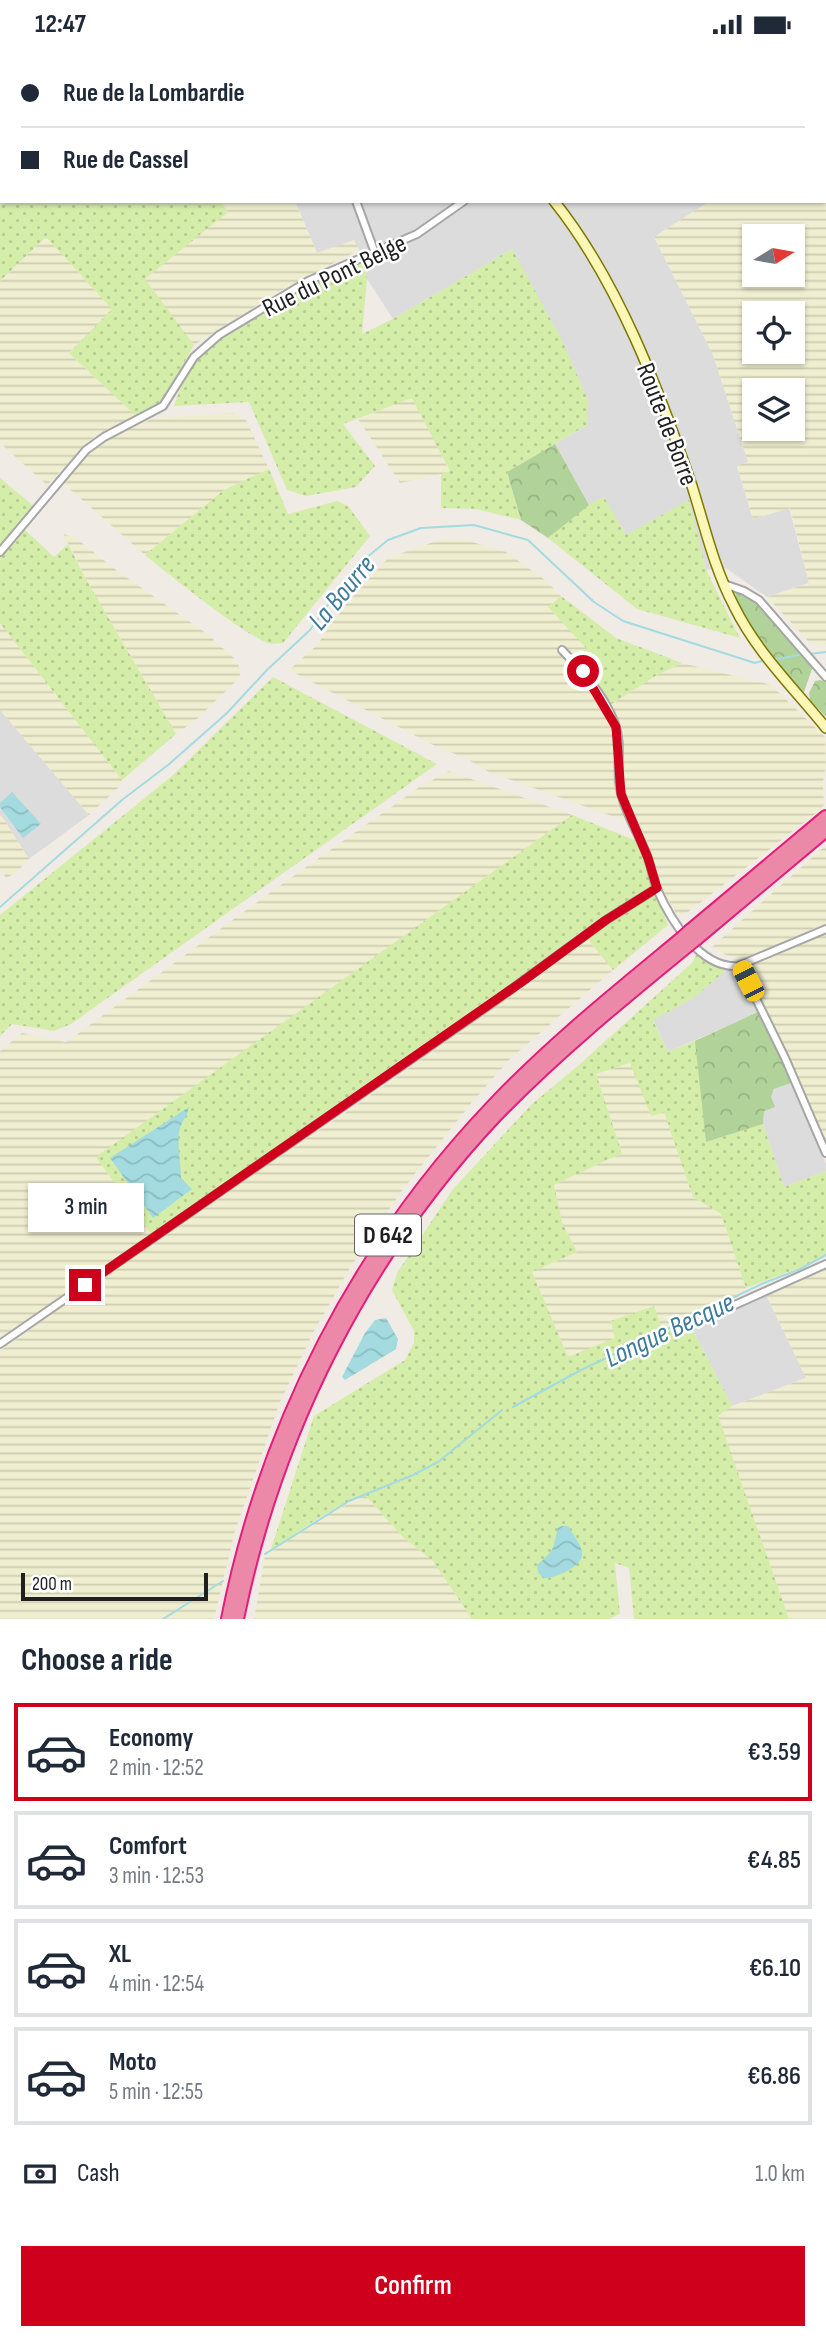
<!DOCTYPE html>
<html lang="en">
<head>
<meta charset="utf-8">
<style>
	body { margin:0; font-family:"Sofia Sans Condensed",sans-serif; background:#f6f6f7; color:#1f2937; height:100vh; display:flex; flex-direction:column; font-size:26px; white-space:nowrap }
	* { box-sizing:border-box; margin:0 }
	p { font-size:23px; color:#747a83 }
	.icon { flex:none; width:38px; height:38px; fill:none; stroke:currentColor; stroke-width:2; stroke-linecap:round; stroke-linejoin:round }
	.map { position:relative; height:1570px; overflow:hidden }
	.sheet { display:flex; flex-direction:column; background:#fff; flex:1 }
	.sheet>* { flex:none }
	.guide { position:absolute; left:0px; top:0px; width:826px; height:154px; box-shadow:0 2px 5px #0004; display:grid; align-content:center; height:154px; padding:0 21px; background:#fff }
	.needle { width:46px; rotate:79deg }
	.tools { position:absolute; left:742px; top:175px; display:grid; gap:14px }
	.tools a { display:grid; place-items:center; width:63px; height:63px; border-radius:0px; background:#fff; box-shadow:0 2px 5px #0004; font-size:35px }
	.scale { position:absolute; left:21px; bottom:18px; width:187px; box-sizing:border-box; padding-left:7px; border:4px solid #1f1f1f; border-top:0; font-size:19px; line-height:24px; white-space:nowrap; color:#1f1f1f; -webkit-text-stroke:5px #fff; paint-order:stroke }
	.end { position:absolute; width:32px; height:32px; margin:-16px; border:9px solid #cf001c; background:#fff; box-shadow:0 0 0 4px #fff }
	.from { border-radius:50% }
	.bubble { position:absolute; height:49px; border-radius:0px; background:#fff; box-shadow:0 2px 5px #0004; font-size:23px; font-weight:600; line-height:49px; text-align:center }
	.car { position:absolute; width:21px; height:42px; margin:-21px -10px; border-radius:9px; box-shadow:0 0 5px 2px #0007; background:linear-gradient(#f5c518 24%,#345 0 40%,#f5c518 0 76%,#345 0 86%,#f5c518 0) }
	.guide b { display:flex; align-items:center; gap:24px; height:66px; font-size:26px }
	.guide b+b { border-top:2px solid #e0e1e3 }
	.guide i { width:18px; height:18px; background:#1f2937 }
	ul { padding:0; list-style:none }
	li { display:flex; align-items:center; gap:21px; height:98px; margin:0 14px 10px; padding:0 7px; border:4px solid #e0e1e3; border-radius:0px }
	li div { flex:1 }
	li b { display:block; font-size:26px }
	li em { font-style:normal; font-weight:600 }
	li.on { border-color:#cf001c }
	li>.icon { width:63px; height:63px; stroke-width:1.5 }
	h2 { padding:0 21px; font-size:32px; line-height:84px }
	.pay { display:flex; align-items:center; gap:18px; height:77px; padding:0 21px; font-size:26px }
	.pay p { margin-inline-start:auto }
	.primary-button { display:flex; gap:14px; margin-top:auto; padding:14px 21px }
	.primary-button a { flex:1; height:80px; border-radius:0px; background:#cf001c; color:#fff; font-size:28px; font-weight:600; line-height:80px; text-align:center }
	.status { display:flex; justify-content:space-between; align-items:center; height:49px; padding:0 35px; background:#fff; direction:ltr }
	.status svg { height:19px; fill:currentColor }
	.map>svg:first-child { display:block }
	.residential { fill:#dddcdc }
	.farmland { fill:url(#farmland-rules); fill-rule:evenodd }
	.grass { fill:url(#grass-dots) }
	.forest { fill:url(#forest-crowns) }
	.water { fill:url(#water-waves) }
	.lines { fill:none; stroke-linecap:round; stroke-linejoin:round }
	.stream { stroke:#a3dbe0; stroke-width:2 }
	.street-casing { stroke:#a6a6a6; stroke-width:10 }
	.secondary-casing { stroke:#7d7900; stroke-width:12 }
	.highway-casing { stroke:#e41c7c; stroke-width:16 }
	.street { stroke:#fff; stroke-width:6 }
	.secondary { stroke:#fdf7b7; stroke-width:9 }
	.highway { stroke:#ec89a9; stroke-width:12 }
	.highway-bridge-casing { stroke:#e41c7c; stroke-width:16; stroke-linecap:butt }
	.highway-bridge { stroke:#ec89a9; stroke-width:12 }
	.route { stroke:#cf001c; stroke-width:9 }
	.labels { text-anchor:middle; stroke-width:5; stroke-linejoin:round; paint-order:stroke }
	.shield { fill:#fff; stroke:#626262; stroke-width:2 }
	.shield-label { font-size:24px; font-weight:bold; fill:#1f1f1f }
	.street-label { font-size:26px; fill:#1f1f1f; stroke:#fff }
	.water-label { font-size:28px; font-style:italic; fill:#3e7a9c; stroke:#fff }
</style>
</head>
<body>
<div class="status"><b>12:47</b><svg viewBox="0 0 49 12"><path d="M0 12V9h3v3zM5 12V6h3v6zM10 12V3h3v9zM15 12V0h3v12zM26 1h20v11H26zM47 4h2v5h-2z"/></svg></div>
<div class="map">
<svg width="826" height="1570" viewBox="0 0 826 1570">
	<defs>
		<pattern id="farmland-rules" width="6" height="5" patternUnits="userSpaceOnUse" patternTransform="scale(1.75)"><rect width="6" height="5" fill="#f0eed0"/><path d="M0 2.5h6" fill="none" stroke="#cdccb2"/></pattern>
		<pattern id="grass-dots" width="8" height="8" patternUnits="userSpaceOnUse" patternTransform="scale(1.75)"><rect width="8" height="8" fill="#d4eda9"/><path d="M2 2h.1M6 6h.1" fill="none" stroke="#b6cb91" stroke-width="1.8" stroke-linecap="round"/></pattern>
		<pattern id="forest-crowns" width="20" height="18" patternUnits="userSpaceOnUse" patternTransform="scale(1.75)"><rect width="20" height="18" fill="#b1d298"/><path d="M2 6a3 3 0 1 1 6 0M12 15a3 3 0 1 1 6 0" fill="none" stroke="#98b483"/></pattern>
		<pattern id="water-waves" width="16" height="10" patternUnits="userSpaceOnUse" patternTransform="scale(1.75)"><rect width="16" height="10" fill="#a3dbe0"/><path d="M0 5q4-4 8 0t8 0" fill="none" stroke="#8cbcc0"/></pattern>
	</defs>
	<rect width="100%" height="100%" fill="#f1ebe5"/>
	<path class="residential" d="M228,0H816L814,2Z
		M295,152H710L654,188L713,306L748,413L737,418L753,470L789,459L809,534L767,548L726,519L706,521L697,489L626,486L604,449L589,456L555,395L587,376L512,200L393,270L367,230L364,212L354,192L317,204Z
		M0,661L89,766L29,810L0,765Z
		M738,910H742L766,960L668,1003L653,970L695,948Z
		M794,1033L826,1115V1122L784,1138L763,1075L764,1062L775,1040Z
		M766,1246L806,1329L732,1357L688,1272L735,1251Z"/>
	<path class="farmland" d="M816,0H826V596L811,595L767,548L809,534L790,459L753,470L737,417L748,413L713,306L654,188L710,152H824V2H814ZM754,187H793V226H754ZM754,264H793V303H754ZM754,341H793V380H754Z
		M220,152H295L317,204L354,191L359,201L280,242L194,296L144,230L228,163Z
		M46,188L113,260L69,304L136,367L97,385L47,436L0,394V232Z
		M412,348L450,423L400,434L358,370Z
		M233,364L246,371L269,420L224,441L145,506L64,435L84,407L97,395L154,369Z
		M64,485L76,489L116,521L206,584L235,610L241,621L239,629L197,670L176,685L87,532L69,495L64,491Z
		M442,490L465,491L506,503L545,531L561,547L548,558L587,599L570,615L580,624L612,677L615,689V738L628,773L489,723L463,708L437,698L289,621L317,596L342,560L388,509Z
		M0,574L122,731L118,739L89,766L0,661Z
		M682,614L771,636L825,688L826,716L823,734L824,756L819,762L688,863L677,866L662,839L646,790L625,743L622,685L610,656L657,626Z
		M449,722L572,766L97,1108L151,1185L0,1289V1002L22,984L66,993L75,987L268,845L418,739Z
		M0,765L29,810L16,824L6,829L0,820Z
		M826,796V874L742,910L726,906L712,898Z
		M826,884V1093L749,923L755,915Z
		M587,890L613,921L510,1010L473,1052L403,1140L351,1217L313,1284L280,1353L235,1482L214,1570H0V1302L197,1161L348,1062L521,940Z
		M631,1014L651,1067L664,1062L693,1148L721,1165L746,1239L735,1251L663,1282L653,1257L612,1272L616,1289L568,1308L532,1223L577,1203L562,1173L554,1135L622,1104L596,1025Z
		M826,1218V1570H789L717,1367L732,1357L806,1329L766,1246Z
		M365,1446L403,1488L433,1512L472,1570H254L265,1507L324,1467Z"/>
	<path class="grass" d="M0,0L112,2H2V152H220L228,163L145,230L194,296L166,346L158,355L136,367L69,304L112,260L46,188L0,232Z
		M512,200L562,291L588,351L587,376L507,423L521,471L476,460L441,459V425L450,422L412,349L343,375L375,417L356,438L306,447L287,441L249,353L174,357C182,332 193,314 212,295L312,234L364,212L367,230L362,285L393,270Z
		M269,420L288,465L337,452L348,457L370,487L283,594C280,594 276,595 272,595C251,592 166,523 145,506L224,441Z
		M0,429L36,459L0,497Z
		M604,448L626,486L689,451L706,521L740,589L637,560L548,489L588,456Z
		M25,481L54,508L68,495L87,532L176,685L122,731L0,574V508Z
		M561,547L616,589L682,614L657,626L610,656L593,627L577,609L586,599L548,558Z
		M273,628L437,715L71,975L54,982L12,975L0,987V866L172,727Z
		M572,766L637,792L668,876L613,921L581,882L540,914L151,1185L96,1108Z
		M696,906L725,922L695,948L653,971L668,1003L709,986L701,1036L706,1093L763,1075L784,1138L826,1122V1205L804,1217L746,1239L721,1165L693,1148L664,1063L651,1067L630,1014L596,1025L622,1104L554,1136L562,1173L577,1203L532,1223L568,1308L615,1289L611,1272L654,1257L663,1282L688,1272L732,1357L718,1367L789,1570H634L629,1519L615,1514L620,1565L609,1570H472L433,1512L403,1488L365,1446C331,1459 299,1481 270,1503L314,1367L405,1311L414,1294V1282L392,1241L397,1224L453,1140L532,1055L580,1015L693,913Z"/>
	<path class="forest" d="M555,395L589,456L548,489L521,471L507,423Z
		M735,543L754,551L760,556L813,617L804,643L802,644L764,601L737,552Z
		M820,631L826,633V668L810,651L809,644L815,632Z
		M760,962L794,1033L774,1040L771,1048L775,1058L764,1062L763,1075L706,1093L695,992Z"/>
	<path class="water" d="M12,743L41,775L23,789L0,758V754Z
		M189,1058C187,1067 183,1071 180,1079C176,1089 181,1116 181,1129L192,1140L153,1169L110,1109Z
		M386,1269L398,1290L396,1300L345,1331L342,1328L365,1284L375,1271Z
		M562,1477H568C572,1485 581,1494 582,1503C585,1517 554,1530 543,1529L538,1523L537,1516C556,1500 552,1501 558,1479Z"/>
	<g class="lines">
		<path class="stream" d="M810,605L826,603
			M772,611L804,605
			M0,858L122,751L168,716L227,664L267,621L310,581L355,518L388,491L421,479L474,476L528,491L594,553L623,572L755,614L766,611
			M513,1358L581,1321L764,1234L800,1220L826,1206
			M265,1505L349,1452L413,1426L438,1413L502,1361
			M163,1570L223,1532"/>
		<g class="street-casing">
			<path id="street" d="M290,0L291,2
				M767,2L769,0
				M356,152L375,204
				M0,503L86,401L104,388L163,357L194,308L219,286L308,232L417,185L464,152
				M724,535L744,542L759,551L826,628
				M562,601C583,623 604,645 615,675C623,697 615,721 621,744C626,765 638,784 646,804C651,815 652,828 657,840C670,870 700,920 738,917L826,880
				M740,917L785,1009L826,1104
				M728,1259L826,1215
				M0,1295L491,955L606,871L657,839"/>
		</g>
		<g class="secondary-casing">
			<path id="secondary" d="M451,0V2
				M554,152C618,232 659,341 692,437C705,478 714,519 734,557C757,604 794,639 826,679"/>
		</g>
		<g class="highway-casing">
			<path id="highway" d="M690,882L826,768
				M697,889L826,781
				M228,1570C266,1377 359,1197 495,1055C552,995 617,943 681,890
				M237,1570C275,1382 364,1206 496,1066C555,1005 621,951 687,897"/>
		</g>
		<use href="#street" class="street"/>
		<use href="#secondary" class="secondary"/>
		<use href="#highway" class="highway"/>
		<g class="highway-bridge-casing">
			<path id="highway-bridge" d="M681,890L690,882
				M687,897L697,889"/>
		</g>
		<use href="#highway-bridge" class="highway-bridge"/>
	</g>
	<g class="lines">
		<path class="route" d="M85,1236L523,932L606,871L657,839L648,809L621,745L616,678L583,622"/>
	</g>
	<g class="labels">
		<rect class="shield" x="355" y="1165.5" width="66" height="41" rx="5"/>
		<g class="shield-label">
			<text x="388" y="1194">D 642</text>
		</g>
		<g class="street-label">
			<text transform="translate(334 226) rotate(-26)" y="9">Rue du Pont Belge</text>
			<text transform="translate(668 375) rotate(69)" y="9">Route de Borre</text>
		</g>
		<g class="water-label">
			<text transform="translate(341 543) rotate(-50)" y="10">La Bourre</text>
			<text transform="translate(669 1280) rotate(-25)" y="10">Longue Becque</text>
		</g>
	</g>
</svg>
<div class="tools">
<a><svg class="needle" viewBox="-14 -14 28 28"><path d="M0-13l5 13h-10z" fill="#e53935"/><path d="M0 13l5-13h-10z" fill="#747a83"/></svg></a>
<a><svg class="icon" aria-label="locate" viewBox="0 0 24 24"><circle cx="12" cy="12" r="6"/><path d="M12 2v4M12 18v4M2 12h4M18 12h4"/></svg></a>
<a><svg class="icon" aria-label="layers" viewBox="0 0 24 24"><path d="M12 4l9 5-9 5-9-5zM3 14l9 5 9-5"/></svg></a>
</div>
<div class="scale">200 m</div>
<i class="end from" style="left:583px;top:622px"></i>
<i class="end" style="left:85px;top:1236px"></i>
<div class="bubble" style="left:28px;top:1134px;width:116px">3 min</div>
<i class="car" style="left:748px;top:932px;rotate:333deg"></i>
<div class="guide">
<b><i class="from"></i>Rue de la Lombardie</b>
<b><i></i>Rue de Cassel</b>
</div>
</div>
<section class="sheet">
<h2>Choose a ride</h2>
<ul>
<li class="on"><svg class="icon" aria-label="car" viewBox="0 0 24 24"><path d="M5 17H2v-5l4-1 3-4h7l3 4 3 1v5h-3M9 17h6M6 11h13"/><circle cx="7" cy="17" r="2"/><circle cx="17" cy="17" r="2"/></svg><div><b>Economy</b><p>2 min · 12:52</p></div><em>€3.59</em></li>
<li><svg class="icon" aria-label="car" viewBox="0 0 24 24"><path d="M5 17H2v-5l4-1 3-4h7l3 4 3 1v5h-3M9 17h6M6 11h13"/><circle cx="7" cy="17" r="2"/><circle cx="17" cy="17" r="2"/></svg><div><b>Comfort</b><p>3 min · 12:53</p></div><em>€4.85</em></li>
<li><svg class="icon" aria-label="car" viewBox="0 0 24 24"><path d="M5 17H2v-5l4-1 3-4h7l3 4 3 1v5h-3M9 17h6M6 11h13"/><circle cx="7" cy="17" r="2"/><circle cx="17" cy="17" r="2"/></svg><div><b>XL</b><p>4 min · 12:54</p></div><em>€6.10</em></li>
<li><svg class="icon" aria-label="car" viewBox="0 0 24 24"><path d="M5 17H2v-5l4-1 3-4h7l3 4 3 1v5h-3M9 17h6M6 11h13"/><circle cx="7" cy="17" r="2"/><circle cx="17" cy="17" r="2"/></svg><div><b>Moto</b><p>5 min · 12:55</p></div><em>€6.86</em></li>
</ul>
<div class="pay"><svg class="icon" aria-label="cash" viewBox="0 0 24 24"><path d="M3 7h18v10H3z"/><circle cx="12" cy="12" r="2"/></svg>Cash<p>1.0 km</p></div>
<div class="primary-button"><a>Confirm</a></div>
</section>
</body>
</html>
